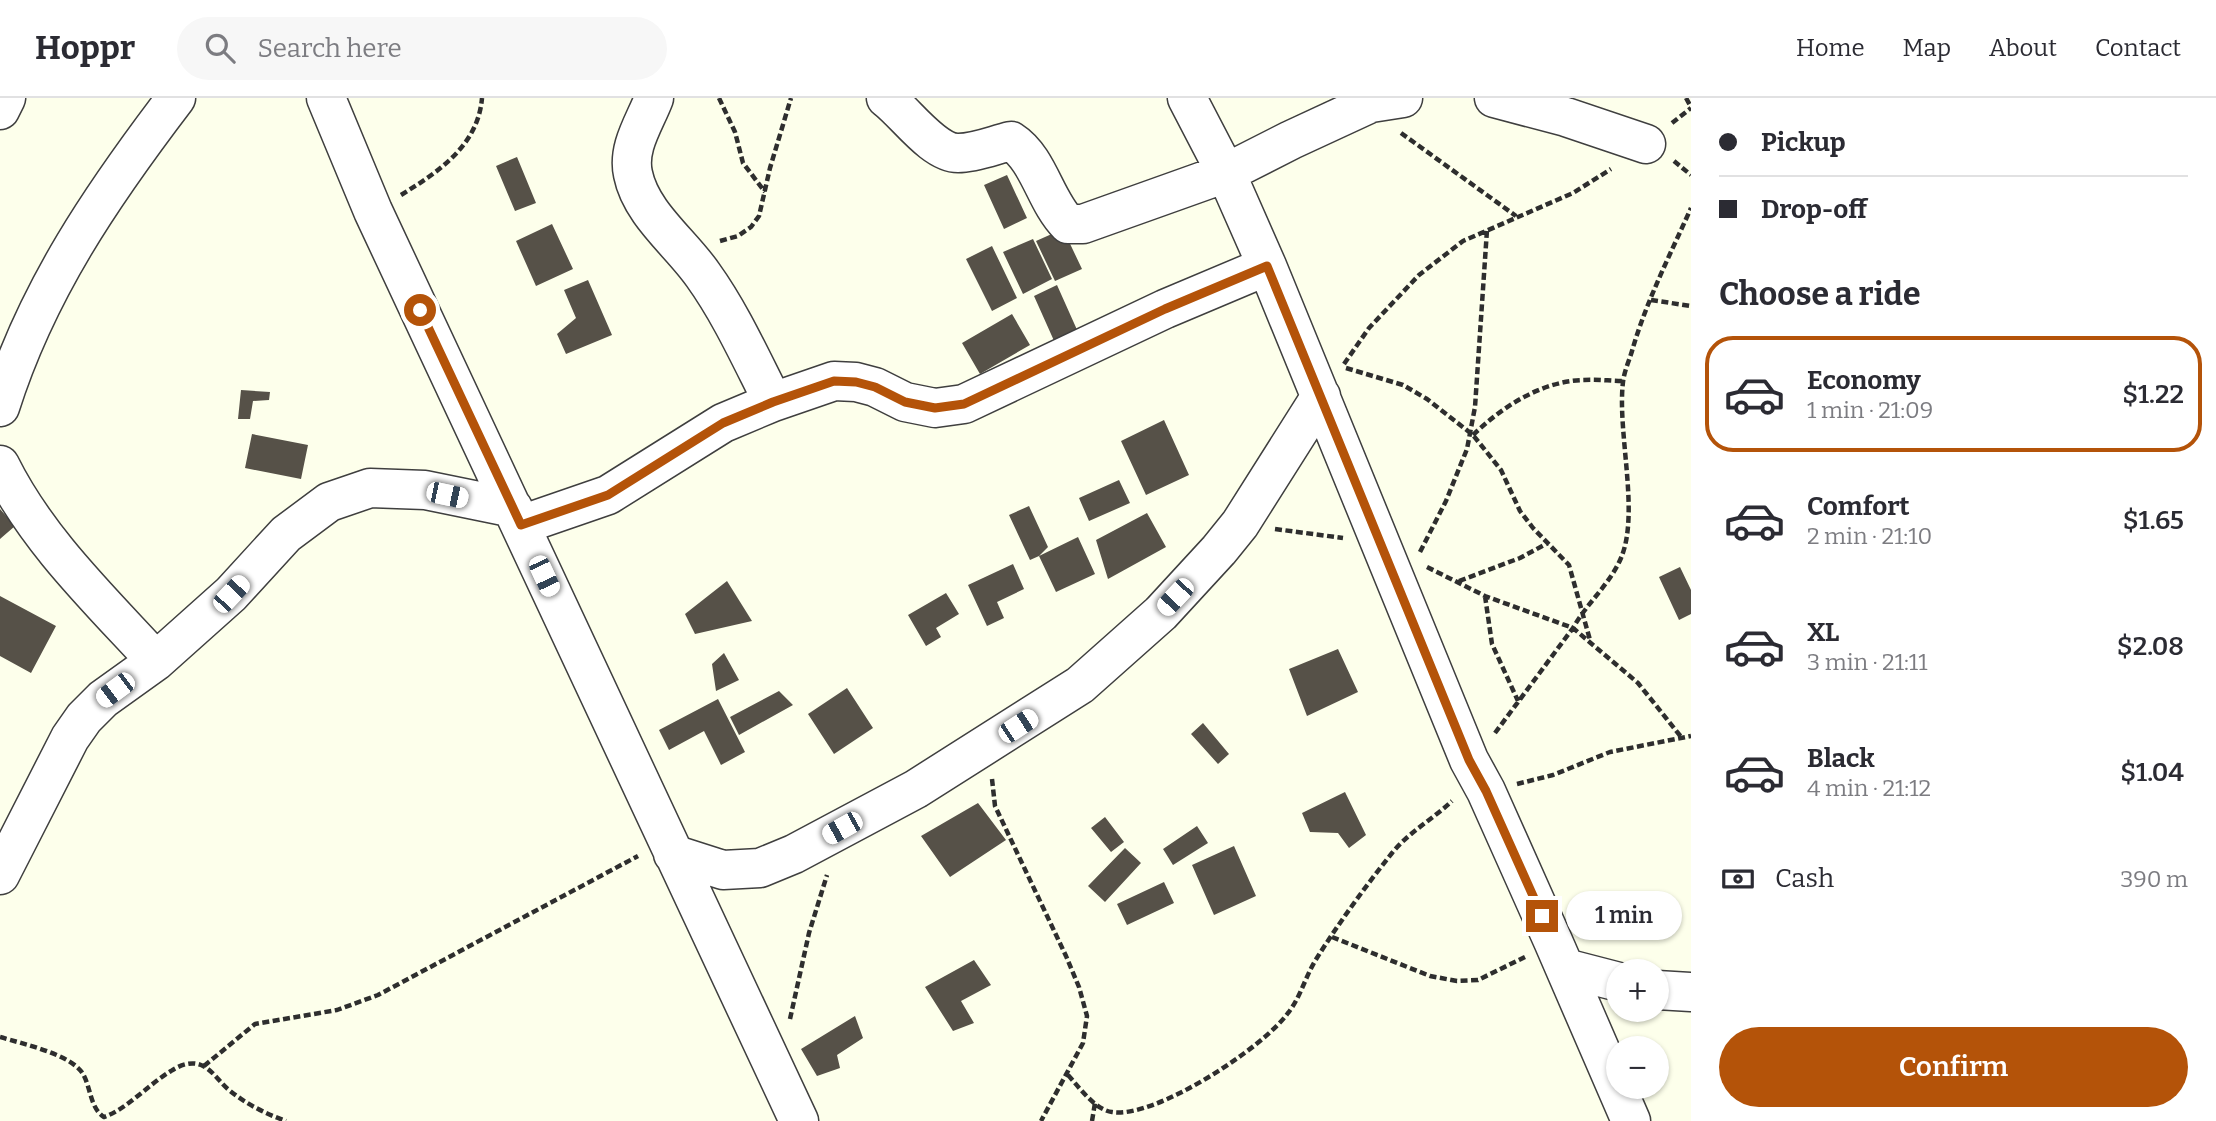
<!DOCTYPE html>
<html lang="en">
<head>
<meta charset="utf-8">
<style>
	body { margin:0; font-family:Bitter,serif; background:#f7f7f7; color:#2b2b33; height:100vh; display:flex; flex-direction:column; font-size:26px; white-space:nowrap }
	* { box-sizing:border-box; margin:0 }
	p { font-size:23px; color:#7c7c81 }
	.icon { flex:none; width:38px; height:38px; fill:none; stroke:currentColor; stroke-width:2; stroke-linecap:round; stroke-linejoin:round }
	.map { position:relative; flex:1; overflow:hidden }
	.side { display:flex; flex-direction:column; background:#fff; width:525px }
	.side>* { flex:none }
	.hud { display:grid; align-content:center; height:154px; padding:0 28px; background:#fff }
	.controls { position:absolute; left:1606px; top:861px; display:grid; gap:14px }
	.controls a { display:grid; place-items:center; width:63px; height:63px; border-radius:50%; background:#fff; box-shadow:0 2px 5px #0004; font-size:35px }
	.end { position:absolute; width:32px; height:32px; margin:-16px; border:9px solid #b45309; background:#fff; box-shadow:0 0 0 4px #fff }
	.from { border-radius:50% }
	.bubble { position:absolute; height:49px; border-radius:24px; background:#fff; box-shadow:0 2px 5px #0004; font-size:23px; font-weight:600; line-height:49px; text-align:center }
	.car { position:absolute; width:21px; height:42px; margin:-21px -10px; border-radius:9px; box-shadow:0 0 5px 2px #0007; background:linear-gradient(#fff 24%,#345 0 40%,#fff 0 76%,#345 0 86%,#fff 0) }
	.hud b { display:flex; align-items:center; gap:24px; height:66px; font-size:26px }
	.hud b+b { border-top:2px solid #e1e1e2 }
	.hud i { width:18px; height:18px; background:#2b2b33 }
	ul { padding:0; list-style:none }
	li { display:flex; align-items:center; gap:21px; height:116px; margin:0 14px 10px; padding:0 14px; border:4px solid transparent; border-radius:28px }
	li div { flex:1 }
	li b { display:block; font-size:26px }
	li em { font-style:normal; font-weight:600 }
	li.active { border-color:#b45309 }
	li>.icon { width:63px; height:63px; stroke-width:1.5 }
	h2 { padding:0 28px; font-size:32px; line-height:84px }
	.pay { display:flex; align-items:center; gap:18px; height:77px; padding:0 28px; font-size:26px }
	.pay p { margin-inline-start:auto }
	.action { display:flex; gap:14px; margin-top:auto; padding:14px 28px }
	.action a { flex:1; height:80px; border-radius:42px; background:#b45309; color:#fff; font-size:28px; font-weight:600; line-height:80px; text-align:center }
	header { display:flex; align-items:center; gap:42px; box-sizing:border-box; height:98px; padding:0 35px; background:#fff; border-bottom:2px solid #e1e1e2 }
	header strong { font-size:33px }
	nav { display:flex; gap:38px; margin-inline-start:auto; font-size:24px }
	.search { width:490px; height:63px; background:#f7f7f7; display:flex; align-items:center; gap:18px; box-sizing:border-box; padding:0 24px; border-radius:38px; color:#7c7c81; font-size:26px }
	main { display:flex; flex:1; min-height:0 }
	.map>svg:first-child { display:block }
	.building { fill:#565148 }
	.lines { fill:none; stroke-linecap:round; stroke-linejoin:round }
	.minor-casing { stroke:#3f3f3f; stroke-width:41 }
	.path { stroke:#2e2e2e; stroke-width:4.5; stroke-dasharray:7 3.5; stroke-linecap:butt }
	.minor { stroke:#fff; stroke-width:38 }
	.route { stroke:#b45309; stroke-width:9 }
</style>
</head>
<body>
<header>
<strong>Hoppr</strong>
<div class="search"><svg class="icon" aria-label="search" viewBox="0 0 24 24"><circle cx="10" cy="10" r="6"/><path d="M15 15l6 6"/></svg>Search here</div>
<nav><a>Home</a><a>Map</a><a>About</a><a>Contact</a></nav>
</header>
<main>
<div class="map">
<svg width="1691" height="1023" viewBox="0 0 1691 1023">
	<rect width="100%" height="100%" fill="#fdffeb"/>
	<path class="building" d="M517,59L536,105L515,113L496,68Z
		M1007,77L1027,120L1004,131L984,87Z
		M552,126L573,171L536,188L516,143Z
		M1063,131L1082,171L1055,183L1036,143Z
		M1033,141L1052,181L1023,196L1003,154Z
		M992,148L1017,200L992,213L966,161Z
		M588,182L612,237L566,256L557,236L576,220L564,192Z
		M1057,187L1078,234L1055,245L1034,198Z
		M1012,216L1030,247L980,276L962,245Z
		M241,292L270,294L269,302L253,303L250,321H238Z
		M1164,322L1189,377L1146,397L1121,343Z
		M252,336L308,347L301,381L245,370Z
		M1119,382L1130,405L1089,423L1079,400Z
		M1029,408L1048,449L1039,458L1030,462L1009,417Z
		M0,411L15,428L0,441Z
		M1147,415L1166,449L1108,481L1096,442Z
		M1078,439L1095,476L1056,494L1039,458Z
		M1013,466L1024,491L997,504L1004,520L987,528L968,487Z
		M1680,469L1691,492V516L1679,522L1659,479Z
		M727,483L752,523L695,536L685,516Z
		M946,495L959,516L936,530L941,539L926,548L908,517Z
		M0,498L56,528L31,575L0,558Z
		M1338,551L1358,594L1307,618L1289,571Z
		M724,555L739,582L716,593L712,566Z
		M847,590L873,630L834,656L808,616Z
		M779,593L793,607L739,637L730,619Z
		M718,601L745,654L721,667L704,633L669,652L659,632Z
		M1203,625L1229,656L1218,666L1191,636Z
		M1345,694L1366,737L1349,750L1338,735L1310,734L1302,715Z
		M978,705L1006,742L950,779L921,738Z
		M1105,719L1124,744L1111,754L1091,730Z
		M1197,728L1208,745L1173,767L1163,751Z
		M1234,748L1256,798L1214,817L1192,767Z
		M1125,750L1141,765L1105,804L1088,788Z
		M1164,784L1174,805L1127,827L1117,806Z
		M974,862L991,887L961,903L974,925L953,933L925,889Z
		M855,918L863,940L837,957L840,970L817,978L801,951Z"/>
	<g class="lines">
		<g class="minor-casing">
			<path id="minor" d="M326,0L373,113L799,1023
				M654,0C645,24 627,49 633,76C641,116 681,145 703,177C731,216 751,261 773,304
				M886,0C906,15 933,55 958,55C976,55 994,47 1011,43C1039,61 1045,103 1068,126H1083L1226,75L1291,42L1371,5L1403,0
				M1187,0L1226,75L1267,168L1469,662L1486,693L1553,843L1631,1023
				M1494,0L1566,19L1646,46
				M0,12L6,0
				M0,309C37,192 102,97 176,0
				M0,367C37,442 100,502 156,563
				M521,427L608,397L723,325L773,304L834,283L856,284L875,289L905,304L935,310L964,306L1165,211L1267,168
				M673,756L723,772L760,770L794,756L916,691L1080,587L1161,515L1219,452L1240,426L1321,298
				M0,777L70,640L84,620L103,601L156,563L231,496L286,436L329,404L370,390L425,392L513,410
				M1565,870L1619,884
				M1657,892L1691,894"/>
		</g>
		<path class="path" d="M719,0L735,34L743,65L765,94
			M1686,0L1691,9
			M1672,25L1691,10
			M1401,35L1516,118
			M1674,63L1691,77
			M401,97C438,74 478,48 482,0
			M720,143L738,138L751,129L759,118L770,70L791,0
			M1651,202L1691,208
			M1344,266L1369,230L1419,177L1463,143L1573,95L1611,71
			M1346,270L1403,287L1427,301L1473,337L1501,372L1520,413L1533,430L1569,467L1590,542
			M1473,337C1503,308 1542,283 1584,282C1597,281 1610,283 1623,283
			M1275,431L1343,440
			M1420,454L1446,403L1467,351L1475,309L1487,132
			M1427,469L1485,498L1573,530L1638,585L1682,640
			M1459,483L1520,460L1548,445
			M1485,498L1492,546L1518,603
			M1495,635L1573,530C1587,505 1610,486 1621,460C1640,415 1617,335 1623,284C1624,274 1629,263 1632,253C1646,204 1670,157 1691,110
			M992,681L995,708L1066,858L1079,889L1087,918L1083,945L1041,1023
			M1517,686L1553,677L1610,654L1691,638
			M1332,839L1430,878L1457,883L1478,882L1525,859
			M790,921L809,835L827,777
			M0,939C23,946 71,956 83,976C91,990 90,1010 104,1019C127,1011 149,986 171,973C180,967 191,963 201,967C213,972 220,985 229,992C246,1006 266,1016 286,1023
			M204,968L255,926L337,912L378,897L638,758
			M1068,977C1079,989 1095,1012 1112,1014C1155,1021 1263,950 1288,915C1300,900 1305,880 1315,863C1338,826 1365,789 1392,755C1409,734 1433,721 1452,703
			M1092,1023L1095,1005"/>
		<use href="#minor" class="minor"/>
	</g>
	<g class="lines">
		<path class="route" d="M420,212L521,427L608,397L723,325L773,304L834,283L856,284L875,289L905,304L935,310L964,306L1165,211L1267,168L1469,662L1486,693L1542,818"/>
	</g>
</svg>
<div class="controls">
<a>+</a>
<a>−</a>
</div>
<i class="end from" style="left:420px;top:212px"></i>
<i class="end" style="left:1542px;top:818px"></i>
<div class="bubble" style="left:1566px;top:793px;width:116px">1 min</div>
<i class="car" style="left:447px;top:397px;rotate:102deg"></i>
<i class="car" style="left:544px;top:478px;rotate:155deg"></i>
<i class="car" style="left:231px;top:496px;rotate:43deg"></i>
<i class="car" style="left:1175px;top:499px;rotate:223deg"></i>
<i class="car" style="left:115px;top:592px;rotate:233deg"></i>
<i class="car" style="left:1018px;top:628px;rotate:57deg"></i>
<i class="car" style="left:842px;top:730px;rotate:241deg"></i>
</div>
<section class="side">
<div class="hud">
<b><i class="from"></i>Pickup</b>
<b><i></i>Drop-off</b>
</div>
<h2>Choose a ride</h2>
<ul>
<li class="active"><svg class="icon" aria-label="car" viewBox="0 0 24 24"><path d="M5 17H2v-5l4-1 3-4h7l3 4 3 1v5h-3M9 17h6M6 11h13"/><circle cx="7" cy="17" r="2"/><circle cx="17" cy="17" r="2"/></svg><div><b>Economy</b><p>1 min · 21:09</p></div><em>$1.22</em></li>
<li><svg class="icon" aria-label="car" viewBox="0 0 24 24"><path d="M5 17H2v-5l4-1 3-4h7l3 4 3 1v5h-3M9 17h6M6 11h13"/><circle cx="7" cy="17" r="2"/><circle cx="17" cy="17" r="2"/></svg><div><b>Comfort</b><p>2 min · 21:10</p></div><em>$1.65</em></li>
<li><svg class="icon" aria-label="car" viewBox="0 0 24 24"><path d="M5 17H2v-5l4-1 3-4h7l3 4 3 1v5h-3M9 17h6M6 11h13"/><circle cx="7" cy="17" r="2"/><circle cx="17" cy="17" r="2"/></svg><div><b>XL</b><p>3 min · 21:11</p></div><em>$2.08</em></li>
<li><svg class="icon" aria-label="car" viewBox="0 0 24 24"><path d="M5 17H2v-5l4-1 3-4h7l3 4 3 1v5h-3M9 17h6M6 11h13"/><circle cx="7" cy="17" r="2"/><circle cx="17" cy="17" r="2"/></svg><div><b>Black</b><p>4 min · 21:12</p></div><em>$1.04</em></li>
</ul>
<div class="pay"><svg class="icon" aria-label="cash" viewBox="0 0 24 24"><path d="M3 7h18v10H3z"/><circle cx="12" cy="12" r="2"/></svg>Cash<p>390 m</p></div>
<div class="action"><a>Confirm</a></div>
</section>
</main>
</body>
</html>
